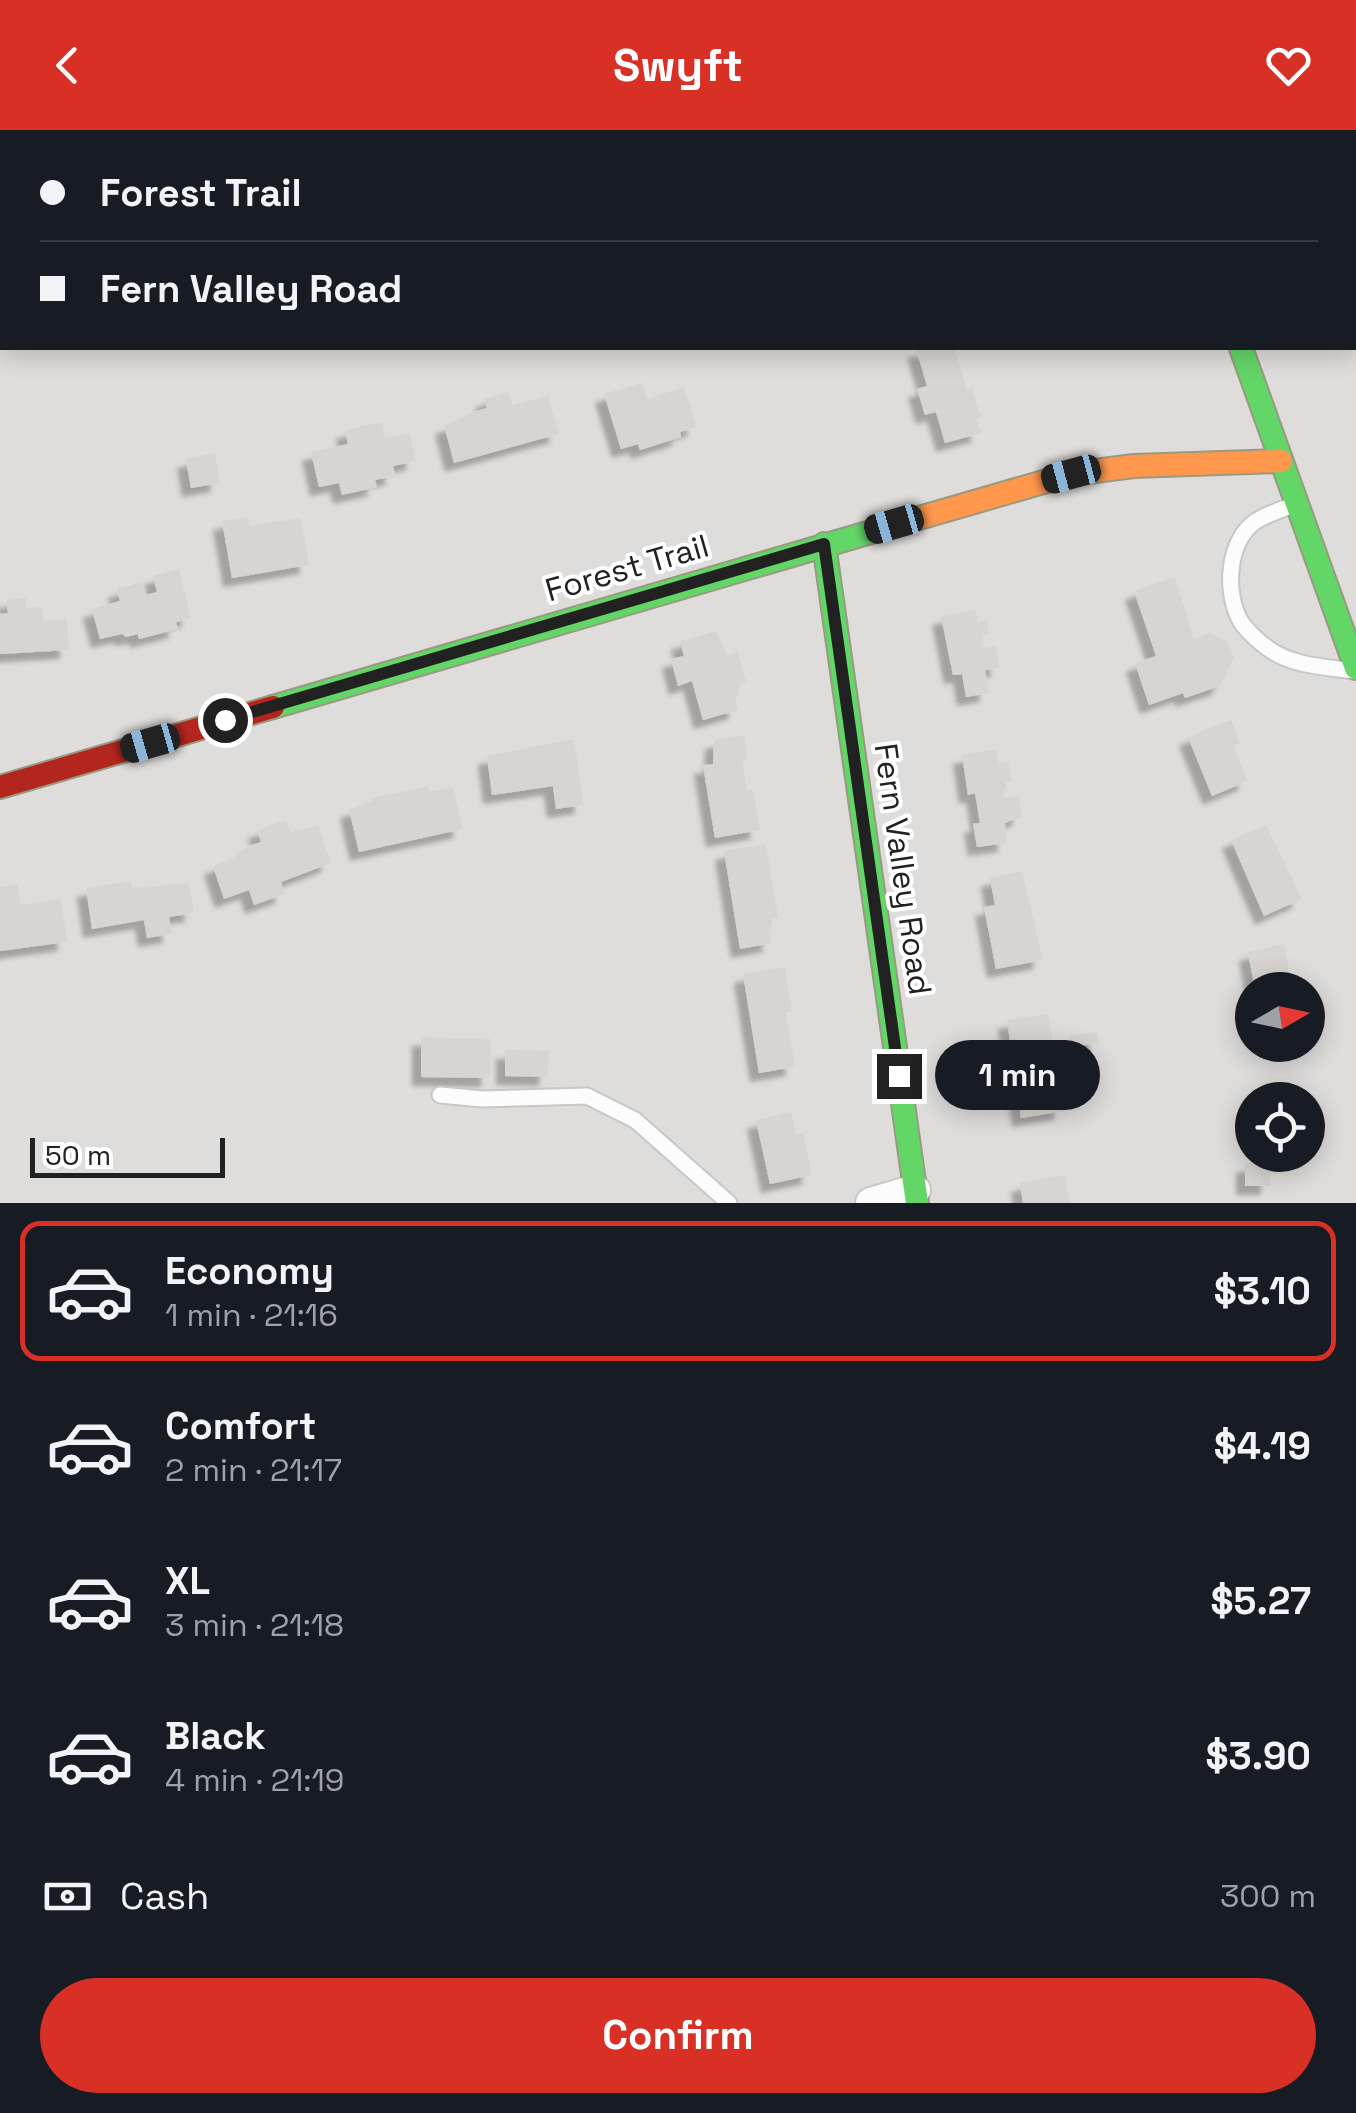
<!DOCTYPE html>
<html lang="en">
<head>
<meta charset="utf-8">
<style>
	body { margin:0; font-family:"Space Grotesk",sans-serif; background:#242831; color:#f1f3f6; height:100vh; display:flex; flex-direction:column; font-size:38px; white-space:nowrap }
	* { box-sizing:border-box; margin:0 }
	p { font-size:32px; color:#9ea1a6 }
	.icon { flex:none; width:55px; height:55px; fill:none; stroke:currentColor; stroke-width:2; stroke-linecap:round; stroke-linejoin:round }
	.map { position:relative; height:1073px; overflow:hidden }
	.details { display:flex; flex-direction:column; background:#171b24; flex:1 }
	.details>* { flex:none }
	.top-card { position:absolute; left:0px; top:0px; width:1358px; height:220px; box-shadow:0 5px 25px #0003; display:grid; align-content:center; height:220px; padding:0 40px; background:#171b24 }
	.needle { width:65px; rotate:81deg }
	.controls { position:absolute; left:1235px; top:842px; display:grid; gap:20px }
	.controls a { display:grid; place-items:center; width:90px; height:90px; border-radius:50%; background:#171b24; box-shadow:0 5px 25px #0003; font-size:50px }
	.scale { position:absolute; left:30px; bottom:25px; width:195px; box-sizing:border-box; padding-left:10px; border:5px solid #212121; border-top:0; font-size:28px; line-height:35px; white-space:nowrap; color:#212121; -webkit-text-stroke:8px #fff; paint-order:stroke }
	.end { position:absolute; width:45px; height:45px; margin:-22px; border:12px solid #212121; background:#fff; box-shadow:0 0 0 5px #fff }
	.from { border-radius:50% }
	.bubble { position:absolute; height:70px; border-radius:35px; background:#171b24; box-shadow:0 5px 25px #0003; font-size:32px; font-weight:800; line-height:70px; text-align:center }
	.car { position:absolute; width:30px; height:60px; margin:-30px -15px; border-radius:12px; box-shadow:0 0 8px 2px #0007; background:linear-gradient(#222 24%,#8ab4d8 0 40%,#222 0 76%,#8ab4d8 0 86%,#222 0) }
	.top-card b { display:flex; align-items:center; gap:35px; height:95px; font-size:38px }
	.top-card b+b { border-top:2px solid #363941 }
	.top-card i { width:25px; height:25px; background:#f1f3f6 }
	ul { padding:18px 0 0; list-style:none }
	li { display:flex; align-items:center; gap:30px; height:140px; margin:0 20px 15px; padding:0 20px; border:5px solid transparent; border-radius:20px }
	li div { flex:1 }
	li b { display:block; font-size:38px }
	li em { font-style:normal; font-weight:800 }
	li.current { border-color:#d93025 }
	li>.icon { width:90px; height:90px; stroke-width:1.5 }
	.pay { display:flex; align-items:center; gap:25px; height:110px; padding:0 40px; font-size:38px }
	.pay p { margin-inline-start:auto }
	.action { display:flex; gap:20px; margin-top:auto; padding:20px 40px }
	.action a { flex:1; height:115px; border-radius:60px; background:#d93025; color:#fff; font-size:40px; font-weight:800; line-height:115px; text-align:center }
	header { display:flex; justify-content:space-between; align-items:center; height:130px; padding:0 40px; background:#d93025; color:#fff; font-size:45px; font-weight:800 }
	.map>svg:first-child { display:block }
	.residential { fill:#dfdddb; fill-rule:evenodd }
	.building { fill:#d7d4d1; filter:url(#shadow) }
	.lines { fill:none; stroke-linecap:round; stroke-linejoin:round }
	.lane-casing { stroke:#c8c7c6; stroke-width:19 }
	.street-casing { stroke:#c8c7c6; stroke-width:34 }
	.fast-casing { stroke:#999a81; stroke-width:26 }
	.slow-casing { stroke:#999a81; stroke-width:26 }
	.jam-casing { stroke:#999a81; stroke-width:26 }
	.lane { stroke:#fdfcfc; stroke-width:15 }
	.street { stroke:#fdfcfc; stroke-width:30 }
	.fast { stroke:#63d668; stroke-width:22 }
	.slow { stroke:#ff974d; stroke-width:22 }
	.jam { stroke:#b3261e; stroke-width:22 }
	.route { stroke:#212121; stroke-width:12 }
	.labels { text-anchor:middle; stroke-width:8; stroke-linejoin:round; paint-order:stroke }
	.street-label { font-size:32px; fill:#212121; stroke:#fff }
</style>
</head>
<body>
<header><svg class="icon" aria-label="back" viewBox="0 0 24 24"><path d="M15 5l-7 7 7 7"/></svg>Swyft<svg class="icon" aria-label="heart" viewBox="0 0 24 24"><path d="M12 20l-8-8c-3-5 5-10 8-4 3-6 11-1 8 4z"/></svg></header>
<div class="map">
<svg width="1356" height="1073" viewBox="0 0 1356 1073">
	<defs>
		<filter id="shadow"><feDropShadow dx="-9" dy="9" stdDeviation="2.5" flood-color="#0004"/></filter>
	</defs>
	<rect width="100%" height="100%" fill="#f0edea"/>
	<path class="residential" d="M0,0H1356V1073H0ZM2,2H1355V218H2ZM1252,860H1308V915H1252ZM1252,970H1308V1025H1252Z"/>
	<path class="building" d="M916,218H954L967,260L972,258L981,287L976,289L981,303L945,313L936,282L925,285L917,259L927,256Z
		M642,253L647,269L684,257L697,297L680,302L681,307L640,320L638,314L621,319L604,264Z
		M509,262L512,275L548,266L559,304L454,333L444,295L468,289L466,284L487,278L484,269Z
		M382,292L385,308L410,303L416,331L393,336L395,346L375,350L377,357L342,365L339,353L319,357L311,322L348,314L345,300Z
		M215,323L220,353L191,358L186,329Z
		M248,387L250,396L301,388L309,435L232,448L222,391Z
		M179,439L191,488L176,492L178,499L139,509L138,504L126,507L122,504L100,509L92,479L120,471L117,459L142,452L146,465L157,462L153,446Z
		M1175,447L1194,509L1210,503L1227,511L1234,527L1220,556L1185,568L1183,563L1149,575L1135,533L1156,526L1134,461Z
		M26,468V478L42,477L43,491L67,489L69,520L0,524V484L8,483L7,469Z
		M976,480L978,492L987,490L989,504L980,506L982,518L996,516L1000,538L985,540L989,563L966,567L962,544L953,545L941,486Z
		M716,501L727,525L738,522L746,552L737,555L739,566L735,567L738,580L703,590L692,551L678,556L671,529L684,526L680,511Z
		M1231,590L1240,613L1233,616L1248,651L1212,666L1188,607Z
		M744,605L748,629L742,630L747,661L753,660L760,700L715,708L703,635L713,634L714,610Z
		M574,609L584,675L556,679L553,656L492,665L487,626Z
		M996,619L999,633L1008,632L1012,651L1002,653L1005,668L1019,666L1022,686L1005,693L1007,713L977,717L973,694L980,693L975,663L968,665L962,625Z
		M428,656L429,662L453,657L463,699L359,722L349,679L373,673L372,668Z
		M286,690L291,702L318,696L331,733L281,752L285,764L254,775L249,760L224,769L213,736L237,727L236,725L250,720L248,716L261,712L257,700Z
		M1266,695L1302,769L1264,786L1231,710Z
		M766,714L778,788L768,790L772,813L740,819L724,721Z
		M1022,741L1043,830L996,839L984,777L995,775L990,748Z
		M131,751L132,758L189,753L194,783L169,787L172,804L147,808L144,790L92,799L86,758Z
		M18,754L21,775L61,769L67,812L0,821V757Z
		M1284,814L1293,860H1255L1248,822Z
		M785,837L792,881L786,882L795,937L759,943L743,844Z
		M1048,884L1054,921L1066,919L1068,931L1057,932L1064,981L1021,988L1007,890Z
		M1097,902L1099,913L1072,917L1070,906Z
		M421,907L491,909L490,948L421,947Z
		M505,920L549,921L548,947L505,946Z
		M791,982L796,1004L803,1003L812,1045L770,1054L756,990Z
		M1245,1033H1270V1056H1245Z
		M1065,1045L1070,1073H1023L1020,1053Z"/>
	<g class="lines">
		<g class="lane-casing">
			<path id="lane" d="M1293,375C1281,380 1267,384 1256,391C1227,411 1224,463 1241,492C1247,501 1260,513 1269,519C1292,536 1326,537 1353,541
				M440,965L482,969L587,966L635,990L729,1073"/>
		</g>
		<g class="street-casing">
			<path id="street" d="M871,1073L915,1060"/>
		</g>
		<g class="fast-casing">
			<path id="fast" d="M1176,0L1177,2
				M1241,218L1356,538
				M824,414L917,1073
				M273,577L912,390"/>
		</g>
		<g class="slow-casing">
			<path id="slow" d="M912,390L1071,344L1134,336L1281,331"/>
		</g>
		<g class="jam-casing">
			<path id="jam" d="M0,657L273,577"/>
		</g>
		<use href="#lane" class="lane"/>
		<use href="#street" class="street"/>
		<use href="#fast" class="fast"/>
		<use href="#slow" class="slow"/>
		<use href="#jam" class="jam"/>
	</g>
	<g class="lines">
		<path class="route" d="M225,590L824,414L899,946"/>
	</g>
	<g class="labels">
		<g class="street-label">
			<text transform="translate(627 438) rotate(-16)" y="11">Forest Trail</text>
			<text transform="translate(903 739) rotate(82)" y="11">Fern Valley Road</text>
		</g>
	</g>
</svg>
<div class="controls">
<a><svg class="needle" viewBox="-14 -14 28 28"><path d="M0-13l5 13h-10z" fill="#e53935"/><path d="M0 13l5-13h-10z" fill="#9ea1a6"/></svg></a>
<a><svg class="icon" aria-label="locate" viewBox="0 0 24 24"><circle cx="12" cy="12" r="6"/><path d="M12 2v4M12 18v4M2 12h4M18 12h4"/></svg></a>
</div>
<div class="scale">50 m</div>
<i class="end from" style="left:225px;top:590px"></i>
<i class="end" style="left:899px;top:946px"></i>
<div class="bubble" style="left:935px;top:910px;width:165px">1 min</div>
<i class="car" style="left:1071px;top:344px;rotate:255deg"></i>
<i class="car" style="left:894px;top:394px;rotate:254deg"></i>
<i class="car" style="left:150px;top:613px;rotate:254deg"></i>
<div class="top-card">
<b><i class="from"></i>Forest Trail</b>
<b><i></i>Fern Valley Road</b>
</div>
</div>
<section class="details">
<ul>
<li class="current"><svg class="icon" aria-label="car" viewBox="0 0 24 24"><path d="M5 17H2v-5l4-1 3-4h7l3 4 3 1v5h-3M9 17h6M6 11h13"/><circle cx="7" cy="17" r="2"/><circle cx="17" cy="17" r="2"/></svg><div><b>Economy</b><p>1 min · 21:16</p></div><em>$3.10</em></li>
<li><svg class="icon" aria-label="car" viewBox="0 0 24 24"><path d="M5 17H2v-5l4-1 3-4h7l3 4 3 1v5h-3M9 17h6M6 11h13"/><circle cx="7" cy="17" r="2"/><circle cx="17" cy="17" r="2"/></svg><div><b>Comfort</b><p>2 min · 21:17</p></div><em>$4.19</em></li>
<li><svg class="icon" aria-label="car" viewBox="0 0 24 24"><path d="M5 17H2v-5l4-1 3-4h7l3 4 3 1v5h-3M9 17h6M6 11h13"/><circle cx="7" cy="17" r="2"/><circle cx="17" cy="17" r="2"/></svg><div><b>XL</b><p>3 min · 21:18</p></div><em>$5.27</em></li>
<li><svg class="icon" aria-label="car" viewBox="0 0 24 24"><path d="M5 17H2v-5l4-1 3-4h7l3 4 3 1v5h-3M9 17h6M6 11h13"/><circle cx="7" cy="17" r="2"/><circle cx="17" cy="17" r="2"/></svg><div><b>Black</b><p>4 min · 21:19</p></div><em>$3.90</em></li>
</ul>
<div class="pay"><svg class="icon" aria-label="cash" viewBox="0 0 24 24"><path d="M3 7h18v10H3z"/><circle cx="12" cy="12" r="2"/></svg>Cash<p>300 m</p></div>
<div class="action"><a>Confirm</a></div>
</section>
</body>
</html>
